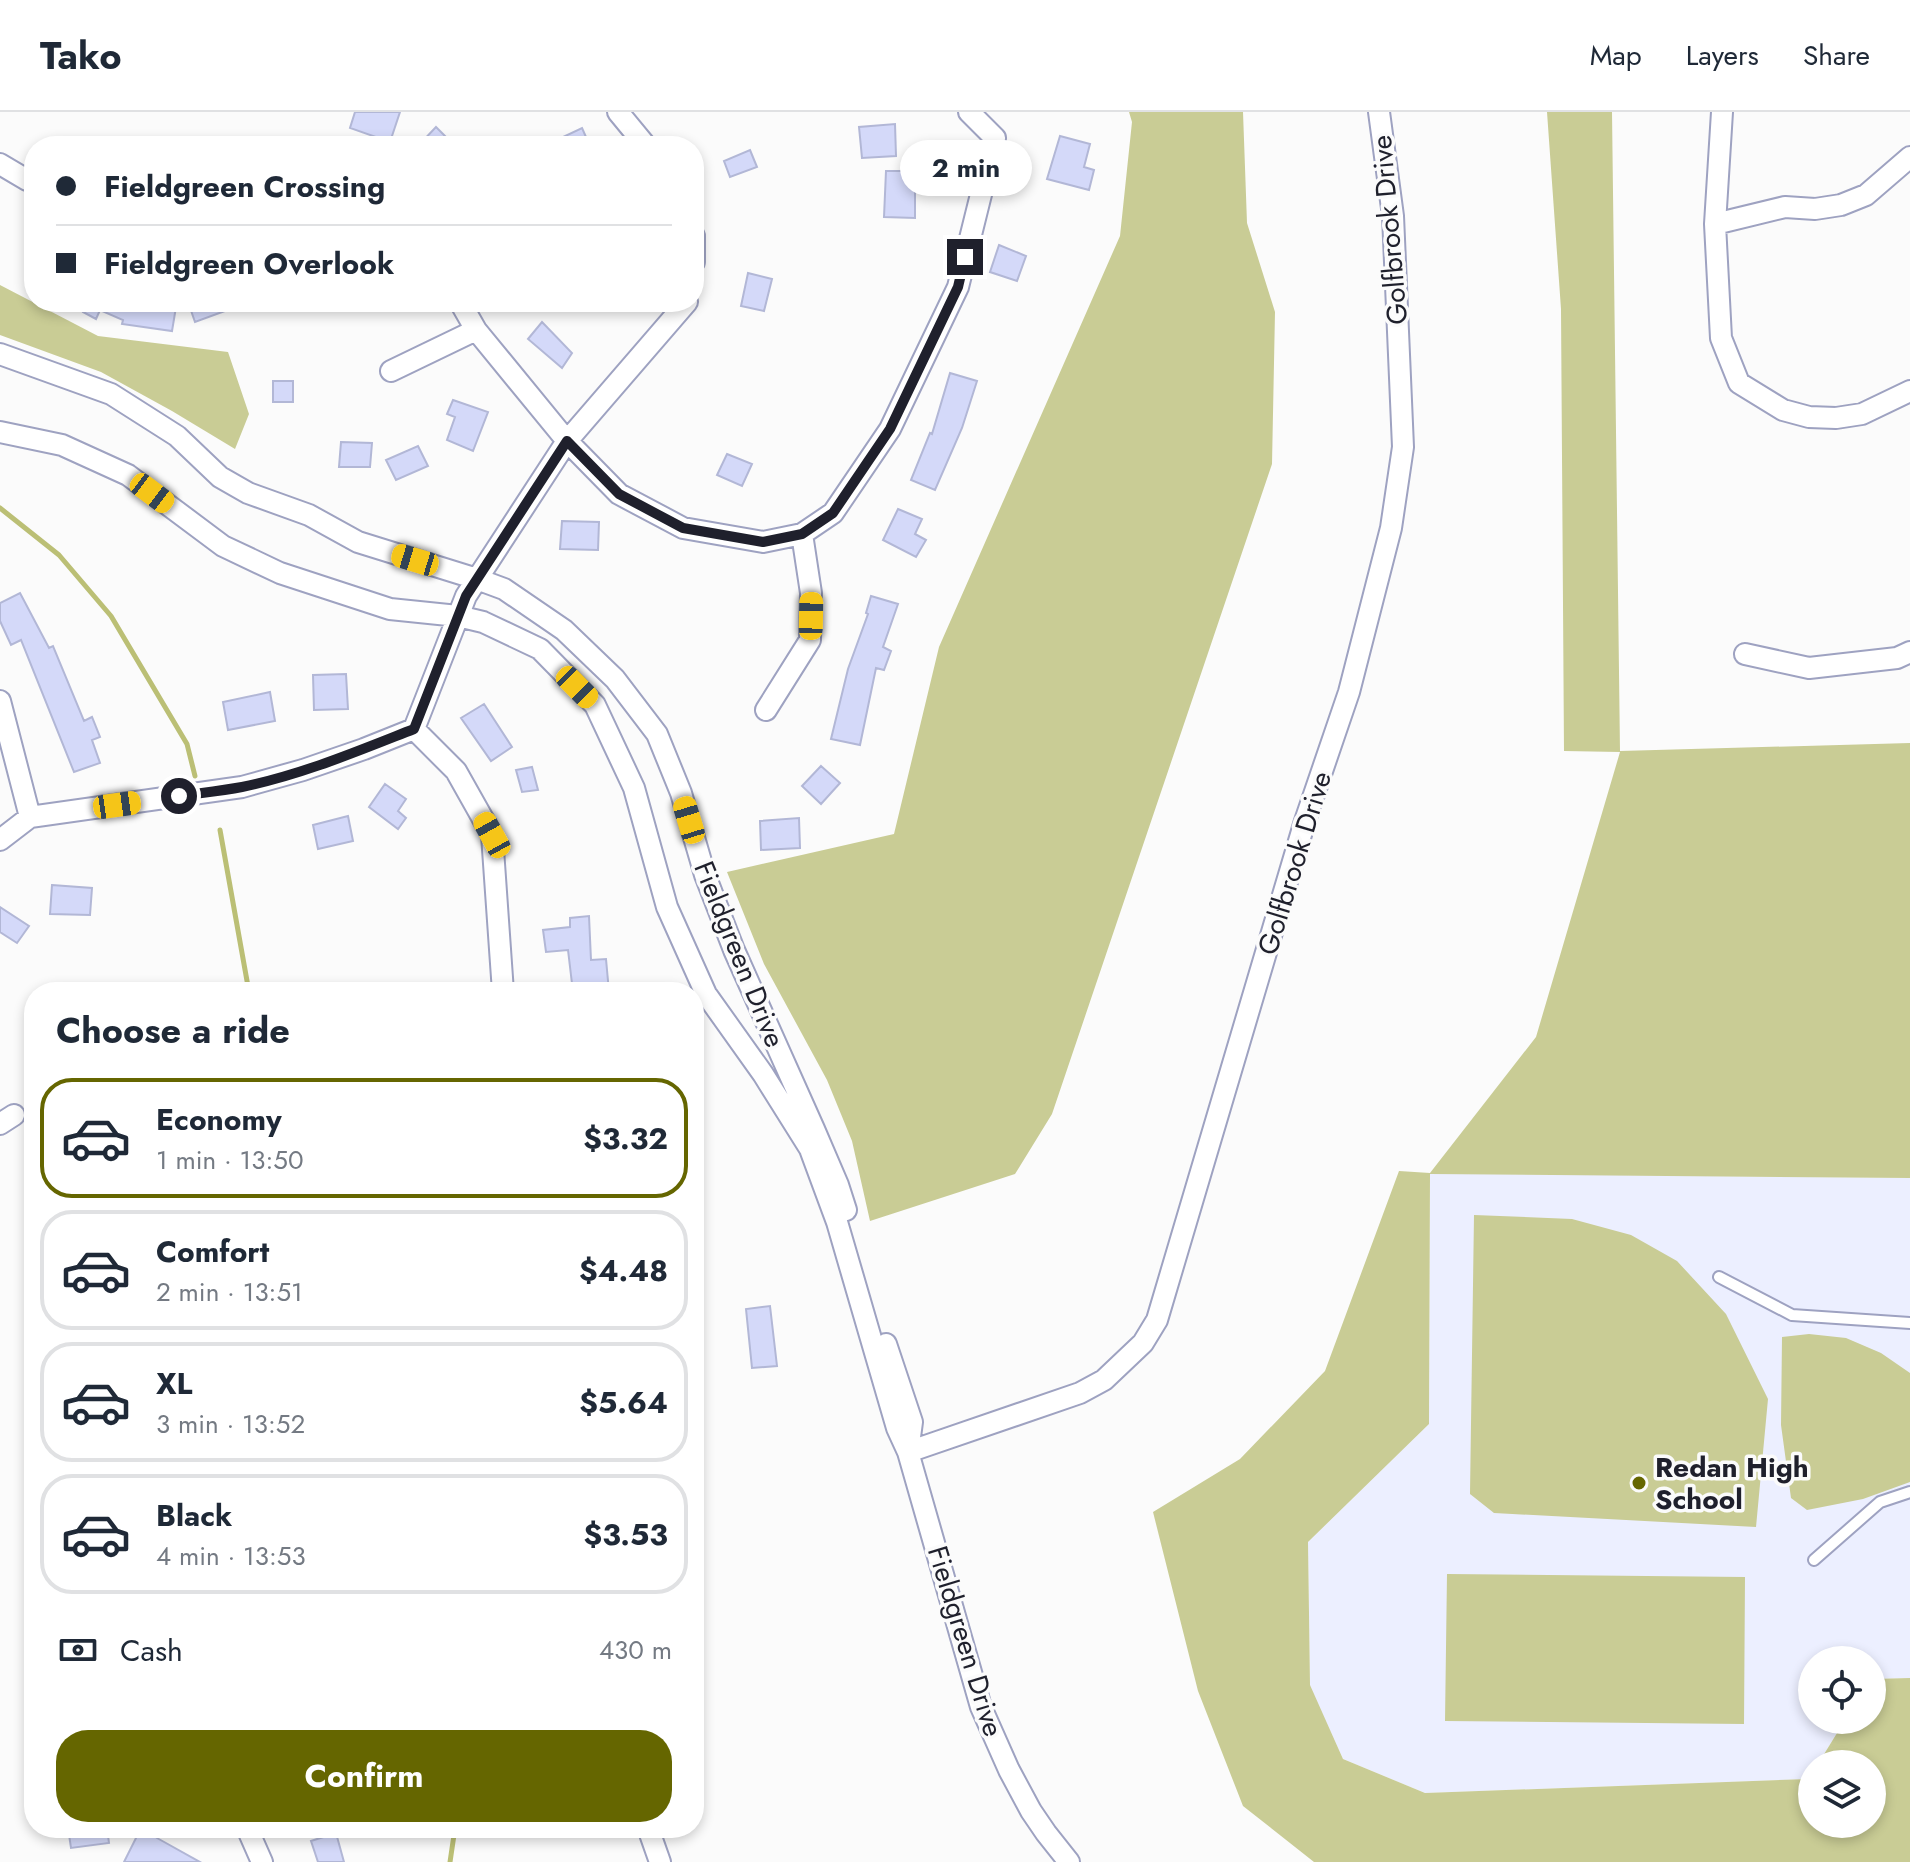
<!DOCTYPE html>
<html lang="en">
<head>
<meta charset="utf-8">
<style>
	body { margin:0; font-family:Jost,sans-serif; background:#f2f2f3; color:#1f2937; height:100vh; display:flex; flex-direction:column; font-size:30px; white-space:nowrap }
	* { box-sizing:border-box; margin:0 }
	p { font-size:26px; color:#747a83 }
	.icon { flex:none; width:44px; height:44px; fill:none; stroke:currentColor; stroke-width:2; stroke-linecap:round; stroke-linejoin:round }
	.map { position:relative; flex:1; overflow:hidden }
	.drawer { position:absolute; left:24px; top:870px; width:680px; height:856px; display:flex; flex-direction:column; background:#fff; border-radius:32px; box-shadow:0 4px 12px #0003 }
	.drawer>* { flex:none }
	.top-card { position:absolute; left:24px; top:24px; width:680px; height:176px; border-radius:32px; box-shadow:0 4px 12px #0003; display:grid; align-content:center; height:176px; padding:0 32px; background:#fff }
	.buttons { position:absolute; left:1798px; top:1534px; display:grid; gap:16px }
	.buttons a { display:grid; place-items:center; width:88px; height:88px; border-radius:50%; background:#fff; box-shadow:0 4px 12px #0003; font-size:40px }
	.end { position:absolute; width:36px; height:36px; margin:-18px; border:10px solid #1f202c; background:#fff; box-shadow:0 0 0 4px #fff }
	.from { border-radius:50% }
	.bubble { position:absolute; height:56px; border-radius:28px; background:#fff; box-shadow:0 4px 12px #0003; font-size:26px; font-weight:700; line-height:56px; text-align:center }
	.car { position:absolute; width:24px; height:48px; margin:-24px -12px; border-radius:10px; box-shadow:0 0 6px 2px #0007; background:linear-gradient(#f5c518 24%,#345 0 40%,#f5c518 0 76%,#345 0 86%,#f5c518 0) }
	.top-card b { display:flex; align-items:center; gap:28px; height:76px; font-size:30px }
	.top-card b+b { border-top:2px solid #e0e1e3 }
	.top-card i { width:20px; height:20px; background:#1f2937 }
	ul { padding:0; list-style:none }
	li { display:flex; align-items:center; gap:24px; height:120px; margin:0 16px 12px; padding:0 16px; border:4px solid #e0e1e3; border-radius:32px }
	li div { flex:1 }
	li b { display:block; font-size:30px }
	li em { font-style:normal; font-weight:700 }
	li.active { border-color:#656600 }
	li>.icon { width:72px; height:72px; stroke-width:1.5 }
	h2 { padding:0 32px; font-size:36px; line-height:96px }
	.pay { display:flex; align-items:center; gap:20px; height:88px; padding:0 32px; font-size:30px }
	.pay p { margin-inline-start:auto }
	.button { display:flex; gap:16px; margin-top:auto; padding:16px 32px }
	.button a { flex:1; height:92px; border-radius:32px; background:#656600; color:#fff; font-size:32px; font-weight:700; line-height:92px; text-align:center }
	header { display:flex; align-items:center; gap:48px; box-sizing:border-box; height:112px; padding:0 40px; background:#fff; border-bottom:2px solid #e0e1e3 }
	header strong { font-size:38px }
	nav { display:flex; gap:44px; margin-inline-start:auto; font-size:28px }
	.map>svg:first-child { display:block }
	.built { fill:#ecefff }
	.green { fill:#c9cc95 }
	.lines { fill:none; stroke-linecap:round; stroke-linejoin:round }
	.stream { stroke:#bbbf75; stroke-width:5 }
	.building { fill:#d4d9f9; stroke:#b2b7d6; stroke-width:2 }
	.service-casing { stroke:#9ea2c1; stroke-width:14 }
	.minor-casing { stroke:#9ea2c1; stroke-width:24 }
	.service { stroke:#fff; stroke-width:10 }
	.minor { stroke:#fff; stroke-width:20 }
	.route { stroke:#1f202c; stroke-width:10 }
	.poi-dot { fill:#656600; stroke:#fbfbfb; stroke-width:3 }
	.labels { text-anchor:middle; stroke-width:7; stroke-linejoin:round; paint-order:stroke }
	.street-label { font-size:28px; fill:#1f202c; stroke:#fbfbfb }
	.poi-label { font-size:28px; font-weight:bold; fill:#1f202c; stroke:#fbfbfb; text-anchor:start }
</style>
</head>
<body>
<header>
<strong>Tako</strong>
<nav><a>Map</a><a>Layers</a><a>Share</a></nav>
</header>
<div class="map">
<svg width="1910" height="1750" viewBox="0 0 1910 1750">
	<rect width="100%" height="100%" fill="#fbfbfb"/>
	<path class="built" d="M1430,1061L1910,1066V1566L1872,1567V1548H1812V1608H1845L1818,1652H1812V1662L1809,1667L1425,1681L1343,1647L1310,1574L1308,1430L1429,1312Z"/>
	<path class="green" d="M1129,0H1243L1247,111L1275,200L1272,352L1052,1002L1015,1062L870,1109L852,1029L827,968L764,852L727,760L894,722L939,535L1120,124L1132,10Z
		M1547,0H1612L1620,639L1910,631V1066L1430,1062L1429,1312L1308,1430L1310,1573L1343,1647L1425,1681L1808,1667L1812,1662V1712H1872V1652H1818L1845,1608H1872V1567L1910,1566V1750H1314L1243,1694L1198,1579L1153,1400L1240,1347L1325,1259L1399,1059L1430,1061L1536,925L1620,640L1564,639L1561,197Z
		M0,173L98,224L228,240L249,302L235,337L172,299L101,260L0,223Z
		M1474,1103L1572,1107L1631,1123L1677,1149L1726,1202L1768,1287L1756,1415L1494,1401L1470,1382Z
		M1809,1222L1846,1226L1881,1241L1910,1261V1370L1863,1387L1807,1398L1791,1386L1781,1313L1782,1225Z
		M1447,1462L1745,1465L1744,1612L1445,1609Z"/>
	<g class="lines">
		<path class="stream" d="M0,396L59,443L111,504L187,632L195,664
			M220,718L249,880
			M450,1750L455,1716"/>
	</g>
	<path class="building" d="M355,0H400L390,30L350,16Z
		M895,12L896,44L862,46L859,15Z
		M436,15L455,34H418Z
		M582,16L590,34H544Z
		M1060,24L1090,32L1084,55L1094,58L1089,78L1047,67Z
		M750,38L757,55L730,65L724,49Z
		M886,59H915V106L884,105Z
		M999,133L1026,144L1017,169L990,160Z
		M748,161L772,167L764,199L741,194Z
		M82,190H140L176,195L172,219L122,212L123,208L100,198L96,207L83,200L86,192Z
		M188,190H244V192L195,210Z
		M542,210L572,241L562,256L528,227Z
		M950,261L977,269L962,316L935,378L911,368L930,321L932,322Z
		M273,269H293V290H273Z
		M453,288L488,300L473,339L447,328L455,305L447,302Z
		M341,330L372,331L370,355H339Z
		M418,334L428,354L396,368L386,348Z
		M727,342L752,352L742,374L717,363Z
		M898,397L922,407L915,422L926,428L916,445L883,428Z
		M562,409L599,410L598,438L560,437Z
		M20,481L49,536L53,534L84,609L92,605L100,625L92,628L100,651L74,660L21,528L11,533L0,509V491Z
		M871,484L898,492L883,535L891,539L884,558L876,556L860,633L831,627L848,557L868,502L866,501Z
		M346,562L348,597L314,598L313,563Z
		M270,580L275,609L228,618L223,590Z
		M484,592L512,635L491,649L461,606Z
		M821,654L840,671L821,692L802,674Z
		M532,655L538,678L522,680L516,658Z
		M385,672L406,687L398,699L406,706L398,717L369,695Z
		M348,704L353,729L318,737L313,713Z
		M799,706L800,736L761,738L760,709Z
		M52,773L92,776L90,803L50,802Z
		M0,795L29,814L17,831L0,820Z
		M589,804L591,848L606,847L609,880H573L568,838L546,840L543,818L570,815V806Z
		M770,1194L777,1254L752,1256L746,1197Z
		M68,1716H107L109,1731L71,1736Z
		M141,1716H163L157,1726L200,1750H124Z
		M336,1721L344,1750H318L311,1729Z"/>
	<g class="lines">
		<g class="service-casing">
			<path id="service" d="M1719,1165L1792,1203L1910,1211
				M1814,1448L1880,1390L1910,1380"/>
		</g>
		<g class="minor-casing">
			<path id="minor" d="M618,0L646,34
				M1722,0L1715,112L1721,226L1739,271L1783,298L1809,305L1836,306L1862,302L1910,279
				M0,52L27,68L34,70
				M1715,112L1785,95L1815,97L1841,93L1866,83L1910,45
				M694,124V150
				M460,190L476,218L567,329L619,382L683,416L763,430L802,422L833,401L890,317L958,175L995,26L969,0
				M0,242L111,282L177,324L220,365L248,381L309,403L358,430L477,467L504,477L564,518L615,567L657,622L681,681L705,763L734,838L814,1017L838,1073L846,1098
				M391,259L476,218
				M0,320L62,333L128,363L223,434L280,461L390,497L458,504L483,510L540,537L595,593L634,676L667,795L706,882L763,962L810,1037L837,1110L897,1316L908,1340L981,1595L1009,1658L1031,1699L1046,1721L1069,1750
				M1745,542L1809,556L1897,546L1910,540
				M0,589L30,705
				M766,598L810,528L811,481L802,422
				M414,617L456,659L492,723L503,880
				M0,728L30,705L242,675L303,658L364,637L414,617L466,484L567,329L687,190
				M0,1012L14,1003
				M886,1232L912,1310L908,1340
				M908,1340L1080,1281L1104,1268L1143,1231L1157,1208L1305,709L1349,580L1391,416L1403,335L1393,104L1379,0
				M247,1716L262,1750
				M648,1716L660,1750"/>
		</g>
		<use href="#service" class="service"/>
		<use href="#minor" class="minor"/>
	</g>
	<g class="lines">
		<path class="route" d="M179,684C200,681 221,679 242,675C301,663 358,639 414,617L466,484L567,329L619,382L683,416L763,430L802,422L833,401L890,317L958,175L965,145"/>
	</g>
	<circle class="poi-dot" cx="1639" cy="1371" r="8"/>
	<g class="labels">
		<g class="street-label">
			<text transform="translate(1389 118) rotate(-95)" y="10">Golfbrook Drive</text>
			<text transform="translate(1294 751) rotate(-73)" y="10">Golfbrook Drive</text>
			<text transform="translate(740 842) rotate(68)" y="10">Fieldgreen Drive</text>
			<text transform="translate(966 1529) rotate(73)" y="10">Fieldgreen Drive</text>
		</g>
		<g class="poi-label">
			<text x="1655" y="1365">Redan High<tspan x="1655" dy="32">School</tspan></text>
		</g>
	</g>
</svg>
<div class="buttons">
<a><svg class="icon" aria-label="locate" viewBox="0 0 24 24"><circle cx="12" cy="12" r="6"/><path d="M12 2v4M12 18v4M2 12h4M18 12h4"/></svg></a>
<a><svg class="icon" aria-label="layers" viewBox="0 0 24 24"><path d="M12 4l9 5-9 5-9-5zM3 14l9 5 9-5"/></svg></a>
</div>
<i class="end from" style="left:179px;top:684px"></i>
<i class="end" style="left:965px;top:145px"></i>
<div class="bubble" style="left:900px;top:28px;width:132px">2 min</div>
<i class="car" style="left:152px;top:381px;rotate:127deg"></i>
<i class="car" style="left:415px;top:448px;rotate:287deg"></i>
<i class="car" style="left:811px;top:504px;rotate:1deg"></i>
<i class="car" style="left:577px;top:575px;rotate:135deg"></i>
<i class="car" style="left:117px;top:693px;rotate:82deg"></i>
<i class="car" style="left:689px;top:708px;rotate:343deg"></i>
<i class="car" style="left:492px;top:723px;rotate:331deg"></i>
<div class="top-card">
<b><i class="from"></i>Fieldgreen Crossing</b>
<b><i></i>Fieldgreen Overlook</b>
</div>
<section class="drawer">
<h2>Choose a ride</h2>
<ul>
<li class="active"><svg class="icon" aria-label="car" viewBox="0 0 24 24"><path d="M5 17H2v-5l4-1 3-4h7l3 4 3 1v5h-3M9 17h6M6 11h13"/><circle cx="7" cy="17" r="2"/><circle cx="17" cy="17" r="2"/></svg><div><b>Economy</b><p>1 min · 13:50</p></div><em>$3.32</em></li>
<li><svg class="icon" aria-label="car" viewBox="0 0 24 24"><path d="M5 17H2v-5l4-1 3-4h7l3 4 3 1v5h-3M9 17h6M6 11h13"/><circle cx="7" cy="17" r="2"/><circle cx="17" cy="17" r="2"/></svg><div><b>Comfort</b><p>2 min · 13:51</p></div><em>$4.48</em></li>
<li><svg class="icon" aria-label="car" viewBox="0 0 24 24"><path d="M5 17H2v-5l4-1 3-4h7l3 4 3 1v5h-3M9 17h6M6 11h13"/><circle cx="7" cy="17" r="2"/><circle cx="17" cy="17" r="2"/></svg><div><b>XL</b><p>3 min · 13:52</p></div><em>$5.64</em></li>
<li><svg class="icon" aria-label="car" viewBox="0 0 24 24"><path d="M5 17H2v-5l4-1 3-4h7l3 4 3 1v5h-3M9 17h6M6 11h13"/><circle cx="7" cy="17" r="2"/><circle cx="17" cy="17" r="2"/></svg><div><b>Black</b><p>4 min · 13:53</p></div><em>$3.53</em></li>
</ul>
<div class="pay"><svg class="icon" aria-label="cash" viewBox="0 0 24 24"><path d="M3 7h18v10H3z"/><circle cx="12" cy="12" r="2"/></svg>Cash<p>430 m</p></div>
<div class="button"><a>Confirm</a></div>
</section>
</div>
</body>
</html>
